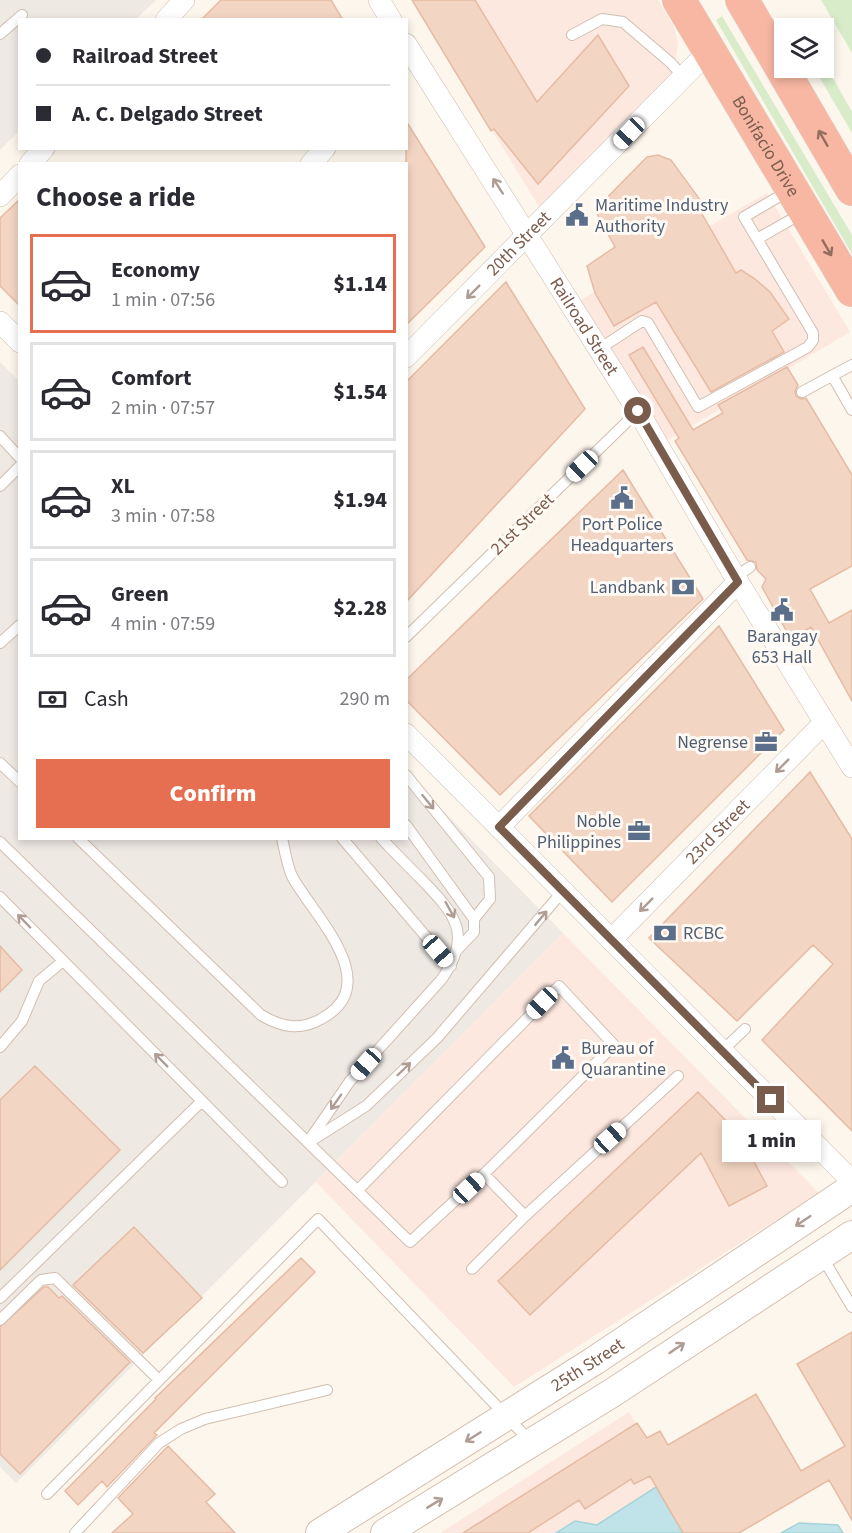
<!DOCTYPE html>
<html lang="en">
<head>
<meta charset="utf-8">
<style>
	body { margin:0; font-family:"Source Sans 3",sans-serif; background:#f7f7f7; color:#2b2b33; height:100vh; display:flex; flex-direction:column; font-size:22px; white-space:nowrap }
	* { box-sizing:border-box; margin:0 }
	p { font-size:20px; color:#7c7c81 }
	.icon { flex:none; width:33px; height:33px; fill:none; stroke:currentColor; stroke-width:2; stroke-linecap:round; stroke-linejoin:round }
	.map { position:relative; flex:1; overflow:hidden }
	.drawer { position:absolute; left:18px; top:162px; width:390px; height:678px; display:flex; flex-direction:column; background:#fff; border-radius:0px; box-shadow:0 3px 9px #0003 }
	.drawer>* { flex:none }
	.top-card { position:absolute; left:18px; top:18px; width:390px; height:132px; border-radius:0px; box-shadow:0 3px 9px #0003; display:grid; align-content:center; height:132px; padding:0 18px; background:#fff }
	.buttons { position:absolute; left:774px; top:18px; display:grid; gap:12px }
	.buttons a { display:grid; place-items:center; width:60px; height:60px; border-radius:0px; background:#fff; box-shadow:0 3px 9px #0003; font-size:30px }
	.end { position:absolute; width:27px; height:27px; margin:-14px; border:8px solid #7a5c4d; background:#fff; box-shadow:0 0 0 3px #fff }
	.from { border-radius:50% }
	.bubble { position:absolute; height:42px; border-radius:0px; background:#fff; box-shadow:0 3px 9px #0003; font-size:20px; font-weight:800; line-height:42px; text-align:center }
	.car { position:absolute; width:18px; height:36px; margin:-18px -9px; border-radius:8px; box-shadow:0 0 4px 2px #0007; background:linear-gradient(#fff 24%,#345 0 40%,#fff 0 76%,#345 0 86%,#fff 0) }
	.top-card b { display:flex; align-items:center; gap:21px; height:57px; font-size:22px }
	.top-card b+b { border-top:2px solid #e1e1e2 }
	.top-card i { width:15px; height:15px; background:#2b2b33 }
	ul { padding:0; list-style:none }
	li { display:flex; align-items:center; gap:18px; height:99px; margin:0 12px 9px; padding:0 6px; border:3px solid #e1e1e2; border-radius:0px }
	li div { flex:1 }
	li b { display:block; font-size:22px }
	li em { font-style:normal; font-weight:800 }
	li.current { border-color:#e76f51 }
	li>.icon { width:54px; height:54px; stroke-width:1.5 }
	h2 { padding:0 18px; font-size:27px; line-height:72px }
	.pay { display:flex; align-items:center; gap:15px; height:66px; padding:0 18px; font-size:22px }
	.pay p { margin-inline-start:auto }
	.button { display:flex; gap:12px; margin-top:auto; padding:12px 18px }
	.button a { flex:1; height:69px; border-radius:0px; background:#e76f51; color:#fff; font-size:24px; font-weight:800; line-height:69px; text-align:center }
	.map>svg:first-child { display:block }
	.commercial { fill:#fde8e0 }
	.industrial { fill:#efe9e4 }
	.green { fill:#d8ecc9 }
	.water { fill:#bfe3e8; stroke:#a5d3da; stroke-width:1.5 }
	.building { fill:#f3d5c3; stroke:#e6bba3; stroke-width:1.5 }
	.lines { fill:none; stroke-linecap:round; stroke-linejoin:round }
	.lane-casing { stroke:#d1beb0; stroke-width:12 }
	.street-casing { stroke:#d1beb0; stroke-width:22 }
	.secondary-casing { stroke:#d6c0b0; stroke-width:30 }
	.highway-casing { stroke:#dad1cd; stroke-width:34 }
	.lane { stroke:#fff; stroke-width:10 }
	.street { stroke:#fff; stroke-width:21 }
	.secondary { stroke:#fff; stroke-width:28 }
	.highway { stroke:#f7b7a3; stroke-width:33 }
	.oneway { stroke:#936e5e }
	.oneway2 { stroke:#af9d94 }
	.route { stroke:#7a5c4d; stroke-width:8 }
	.labels { text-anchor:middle; stroke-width:6; stroke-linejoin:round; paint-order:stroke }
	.street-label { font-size:18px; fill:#7a5c4d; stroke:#fffaf3 }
	.service-label { font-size:18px; fill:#4e5e75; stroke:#fffaf3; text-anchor:start }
</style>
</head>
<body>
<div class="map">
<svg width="852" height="1533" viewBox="0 0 852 1533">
	<rect width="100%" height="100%" fill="#fdf6ec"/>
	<path class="commercial" d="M412,0H658L673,25L678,42L675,67L666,82L541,210Z
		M767,193L850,332L663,443L577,302Z
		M563,933L819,1193L514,1387L316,1182Z
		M629,1412L664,1468L650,1476L656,1487L597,1525L575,1521L556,1533H440Z"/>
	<path class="industrial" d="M0,0H156L136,19L20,20L19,131L0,150Z
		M0,362L20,382V838H406L407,774L563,933L16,1483L0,1467Z"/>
	<path class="green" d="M821,0H852V53Z
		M722,16L852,235V254L716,20Z
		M824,62L852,112V133L814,68H824Z"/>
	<path class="water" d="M656,1487L683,1533H556L575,1521L597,1525Z
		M799,1523L838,1525L843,1533H781Z"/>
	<path class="building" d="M221,0H331L343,20H201Z
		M412,0H475L537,102L598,35L629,86L538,184L494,129L491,131Z
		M406,121L485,247L406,325Z
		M658,155L671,160L703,204L698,207L736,273L741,270L755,279L770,292L789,319L772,331L784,352L711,392L656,302L614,326L595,293L587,266L615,247L595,210L647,157Z
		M20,199V306L0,286V218Z
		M506,282L585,409L406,602V382Z
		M643,347L693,430L723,413L718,405L787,367L798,385L795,391L796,396L801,399L806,398L852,475V566L810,589L829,623L852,610V701L811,627L791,639L762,587L766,579L757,570L756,562L747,560L675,441L679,438L629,355Z
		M623,470L703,599L500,795L406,700V680Z
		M719,626L784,730L612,902L529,816Z
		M810,772L852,839V1131L762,1040L833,964L813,945L737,1021L649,938Z
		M0,946L22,970L0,992Z
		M35,1066L120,1150L0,1270V1100Z
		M698,1092L739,1134L767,1186L729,1206L701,1153L530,1315L498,1281Z
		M134,1227L202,1298L143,1353L73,1285Z
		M301,1258L315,1272L154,1433L157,1435L107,1487L102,1481L78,1505L65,1491L156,1399L155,1398Z
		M44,1287H48L59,1298L62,1296L130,1362L20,1474L0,1454V1327Z
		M852,1332V1520L829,1480L739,1533H683L650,1476L634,1484L631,1479L585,1509L579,1500L528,1533H463L637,1423L647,1438L660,1431L668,1445L756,1394L801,1471L845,1446L797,1364Z
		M168,1446L215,1494L206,1502L235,1533H112L133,1514L118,1498Z"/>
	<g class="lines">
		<g class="lane-casing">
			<path id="lane" d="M0,34L22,15
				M572,35L602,19L623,22L671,63L684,78
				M757,239L801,214
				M599,349L642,321L648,323L698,407L808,347L813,340V333L744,217L790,190
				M833,377L852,410
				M802,392L852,365
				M0,436L20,458
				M0,486L20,466
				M735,577L750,567
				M406,637L638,411
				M0,643L20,625
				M0,763L20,782
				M406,775L489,877L490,899L474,919
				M406,825L474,919V932L457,950
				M78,838L261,1015C281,1027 300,1031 321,1019C386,984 314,916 293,878C287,867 285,851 282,838
				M342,838L451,966
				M0,842L410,1242L484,1174L614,1045L559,986L359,1189
				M0,897L202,1101
				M0,1047L22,1021L39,981L63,961
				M722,1051L745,1029
				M314,1139L366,1106L437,1038L563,891
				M308,1142L350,1081L441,980C473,936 456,915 423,881C409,867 395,853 381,838
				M484,1174L525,1216
				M821,1255L852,1307
				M472,1269L525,1216L678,1076
				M0,1298L202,1101L282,1182
				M0,1320L41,1280L55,1278L159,1380
				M47,1494L318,1219L530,1441
				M75,1533L159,1443L181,1429L205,1419L327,1390"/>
		</g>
		<g class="street-casing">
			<g id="street">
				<path d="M379,0L391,20"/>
				<path d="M166,20L184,0"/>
				<path id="s1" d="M406,44L638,411L738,582L852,767"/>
				<path d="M30,164L44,148"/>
				<path d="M311,164L325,148"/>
				<path d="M0,196L20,175"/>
				<path d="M0,322L20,342"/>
				<path id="s2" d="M406,357L708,52"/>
				<path d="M406,734L852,1181"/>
				<path d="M499,827L738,582"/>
				<path id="s3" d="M611,940L823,724"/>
			</g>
		</g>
		<g class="secondary-casing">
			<g id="secondary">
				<path id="s4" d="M320,1533L594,1361L852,1188"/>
				<path d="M385,1533L612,1393L852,1235"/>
			</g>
		</g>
		<g class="highway-casing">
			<g id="highway">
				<path id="s5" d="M679,0L852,290"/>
				<path d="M742,0L852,189"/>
			</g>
		</g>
		<use href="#lane" class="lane"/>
		<use href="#street" class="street"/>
		<use href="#secondary" class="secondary"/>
		<use href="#highway" class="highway"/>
	</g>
	<defs><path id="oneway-shaft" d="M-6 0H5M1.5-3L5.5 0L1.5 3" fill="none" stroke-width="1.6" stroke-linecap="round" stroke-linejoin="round" transform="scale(1.5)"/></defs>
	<g class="oneway">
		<use href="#oneway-shaft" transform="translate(823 138) rotate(-120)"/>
		<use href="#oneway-shaft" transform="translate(827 248) rotate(60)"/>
	</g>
	<g class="oneway2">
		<use href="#oneway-shaft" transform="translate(498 186) rotate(-123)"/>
		<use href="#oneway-shaft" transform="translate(473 292) rotate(135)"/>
		<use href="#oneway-shaft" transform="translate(782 766) rotate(135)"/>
		<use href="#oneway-shaft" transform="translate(428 802) rotate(51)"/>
		<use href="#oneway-shaft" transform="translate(646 905) rotate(135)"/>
		<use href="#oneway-shaft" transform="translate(450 910) rotate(61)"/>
		<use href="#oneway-shaft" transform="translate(541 918) rotate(-50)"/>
		<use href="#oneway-shaft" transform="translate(24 921) rotate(-134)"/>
		<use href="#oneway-shaft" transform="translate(161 1060) rotate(-135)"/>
		<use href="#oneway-shaft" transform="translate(404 1069) rotate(-44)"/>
		<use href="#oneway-shaft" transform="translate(336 1102) rotate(125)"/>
		<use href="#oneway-shaft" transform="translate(803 1221) rotate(146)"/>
		<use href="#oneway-shaft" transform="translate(677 1348) rotate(-34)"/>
		<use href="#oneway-shaft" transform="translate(473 1437) rotate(148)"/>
		<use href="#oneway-shaft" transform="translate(435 1503) rotate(-31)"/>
	</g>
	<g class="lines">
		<path class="route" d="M638,411L738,582L499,827L771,1100"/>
	</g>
	<defs>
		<g id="civic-bare" transform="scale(1.8)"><path d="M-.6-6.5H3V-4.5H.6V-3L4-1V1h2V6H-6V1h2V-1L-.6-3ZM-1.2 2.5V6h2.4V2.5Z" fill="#5c6f8a" stroke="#fffaf3" stroke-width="2.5" paint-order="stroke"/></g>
		<g id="bank-bare" transform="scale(1.8)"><path d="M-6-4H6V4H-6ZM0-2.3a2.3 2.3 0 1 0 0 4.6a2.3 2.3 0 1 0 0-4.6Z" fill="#5c6f8a" stroke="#fffaf3" stroke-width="2.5" paint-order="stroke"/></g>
		<g id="office-bare" transform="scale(1.8)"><path d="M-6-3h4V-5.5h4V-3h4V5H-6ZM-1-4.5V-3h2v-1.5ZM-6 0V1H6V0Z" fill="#5c6f8a" stroke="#fffaf3" stroke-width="2.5" paint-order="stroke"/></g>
	</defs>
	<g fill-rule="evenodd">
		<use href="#civic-bare" x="577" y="215"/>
		<use href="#civic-bare" x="622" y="498"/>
		<use href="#bank-bare" x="683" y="587"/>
		<use href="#civic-bare" x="782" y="610"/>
		<use href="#office-bare" x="766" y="742"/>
		<use href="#office-bare" x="639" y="831"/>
		<use href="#bank-bare" x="665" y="933"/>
		<use href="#civic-bare" x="563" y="1058"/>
	</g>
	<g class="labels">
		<g class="street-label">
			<text dy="6" stroke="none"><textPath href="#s5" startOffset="170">Bonifacio Drive</textPath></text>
			<text dy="6" stroke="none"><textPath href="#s2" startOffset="160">20th Street</textPath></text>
			<text dy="6" stroke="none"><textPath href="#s1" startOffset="334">Railroad Street</textPath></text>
			<text transform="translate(522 524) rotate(-44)" y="6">21st Street</text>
			<text dy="6" stroke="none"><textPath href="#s3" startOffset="152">23rd Street</textPath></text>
			<text dy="6" stroke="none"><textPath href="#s4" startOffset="316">25th Street</textPath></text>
		</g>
		<g class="service-label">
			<text x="595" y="211">Maritime Industry<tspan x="595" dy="21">Authority</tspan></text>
			<text x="622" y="530" text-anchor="middle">Port Police<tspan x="622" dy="21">Headquarters</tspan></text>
			<text x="665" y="593" text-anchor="end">Landbank</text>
			<text x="782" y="642" text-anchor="middle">Barangay<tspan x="782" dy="21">653 Hall</tspan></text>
			<text x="748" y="748" text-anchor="end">Negrense</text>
			<text x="621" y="827" text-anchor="end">Noble<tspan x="621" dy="21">Philippines</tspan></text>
			<text x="683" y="939">RCBC</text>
			<text x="581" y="1054">Bureau of<tspan x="581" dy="21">Quarantine</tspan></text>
		</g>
	</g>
</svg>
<div class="buttons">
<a><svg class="icon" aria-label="layers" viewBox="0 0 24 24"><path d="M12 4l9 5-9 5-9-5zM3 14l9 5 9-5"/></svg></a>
</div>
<i class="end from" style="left:638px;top:411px"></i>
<i class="end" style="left:771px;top:1100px"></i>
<div class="bubble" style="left:722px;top:1120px;width:99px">1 min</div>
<i class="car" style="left:629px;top:133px;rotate:224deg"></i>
<i class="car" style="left:582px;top:466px;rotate:226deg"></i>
<i class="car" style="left:438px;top:951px;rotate:139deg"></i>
<i class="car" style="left:542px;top:1003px;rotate:224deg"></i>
<i class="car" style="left:366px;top:1064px;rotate:222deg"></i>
<i class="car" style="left:610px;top:1138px;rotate:48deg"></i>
<i class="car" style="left:469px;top:1188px;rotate:47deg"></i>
<div class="top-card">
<b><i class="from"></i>Railroad Street</b>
<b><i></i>A. C. Delgado Street</b>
</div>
<section class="drawer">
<h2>Choose a ride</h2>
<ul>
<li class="current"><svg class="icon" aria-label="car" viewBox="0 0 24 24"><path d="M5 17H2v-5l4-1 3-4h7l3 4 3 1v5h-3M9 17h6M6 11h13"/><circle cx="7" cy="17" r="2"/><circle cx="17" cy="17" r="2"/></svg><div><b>Economy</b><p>1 min · 07:56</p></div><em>$1.14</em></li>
<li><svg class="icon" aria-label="car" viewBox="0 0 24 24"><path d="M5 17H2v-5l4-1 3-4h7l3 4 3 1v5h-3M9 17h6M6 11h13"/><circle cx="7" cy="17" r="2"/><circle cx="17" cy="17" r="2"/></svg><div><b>Comfort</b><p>2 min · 07:57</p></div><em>$1.54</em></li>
<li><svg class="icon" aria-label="car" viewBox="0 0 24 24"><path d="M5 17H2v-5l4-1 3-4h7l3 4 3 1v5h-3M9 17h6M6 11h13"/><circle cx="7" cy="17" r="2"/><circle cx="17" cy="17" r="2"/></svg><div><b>XL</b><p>3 min · 07:58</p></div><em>$1.94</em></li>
<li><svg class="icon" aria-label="car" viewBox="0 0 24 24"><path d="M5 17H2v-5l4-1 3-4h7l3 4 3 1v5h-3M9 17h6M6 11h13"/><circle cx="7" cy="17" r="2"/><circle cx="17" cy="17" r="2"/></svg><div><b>Green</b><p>4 min · 07:59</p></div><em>$2.28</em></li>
</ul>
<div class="pay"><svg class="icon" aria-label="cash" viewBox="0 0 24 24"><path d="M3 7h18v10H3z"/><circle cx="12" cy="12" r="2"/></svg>Cash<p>290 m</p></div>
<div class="button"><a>Confirm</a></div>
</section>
</div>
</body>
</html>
